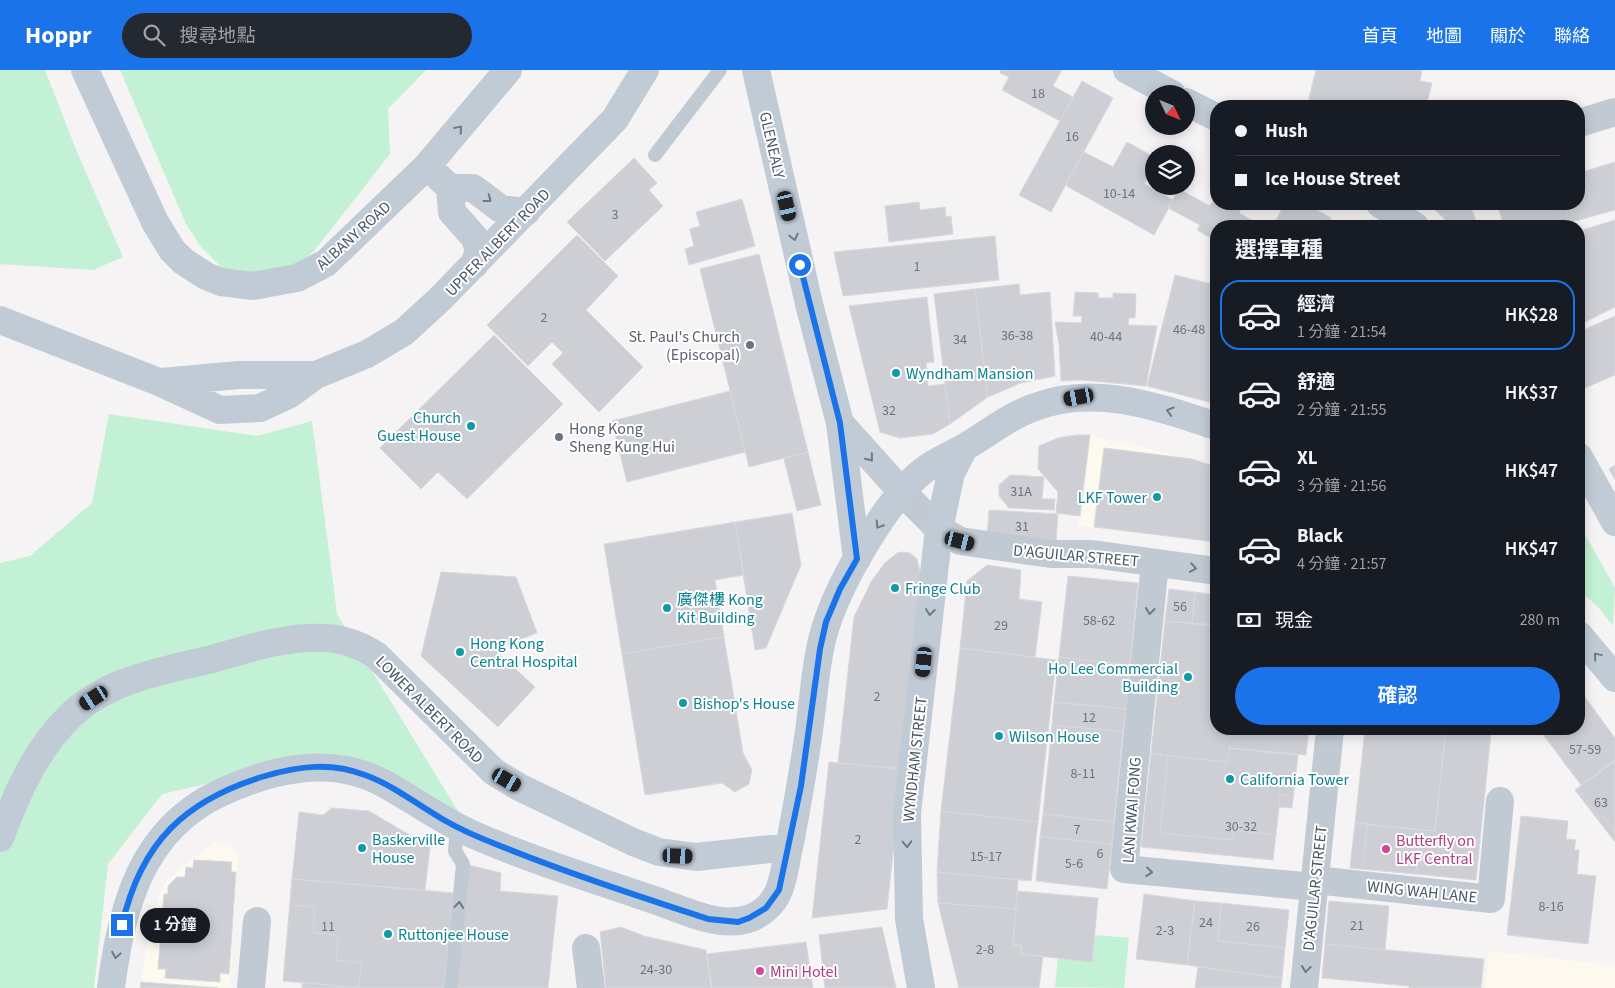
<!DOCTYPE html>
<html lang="zh-TW">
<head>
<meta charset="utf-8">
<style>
	body { margin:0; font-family:"Source Sans 3","Noto Sans TC",sans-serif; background:#242831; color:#f1f3f6; height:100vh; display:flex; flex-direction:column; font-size:19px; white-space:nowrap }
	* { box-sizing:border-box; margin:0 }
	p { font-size:16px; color:#9ea1a6 }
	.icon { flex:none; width:28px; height:28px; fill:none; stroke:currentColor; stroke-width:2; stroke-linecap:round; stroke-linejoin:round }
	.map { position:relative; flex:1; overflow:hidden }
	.panel { position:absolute; left:1210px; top:150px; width:375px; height:515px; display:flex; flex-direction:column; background:#171b24; border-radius:20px; box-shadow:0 2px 12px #0003 }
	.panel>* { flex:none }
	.hud { position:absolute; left:1210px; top:30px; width:375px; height:110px; border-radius:20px; box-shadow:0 2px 12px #0003; display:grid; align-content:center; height:110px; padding:0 25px; background:#171b24 }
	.needle { width:32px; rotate:133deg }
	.tools { position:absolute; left:1145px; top:15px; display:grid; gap:10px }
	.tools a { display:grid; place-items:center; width:50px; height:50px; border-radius:50%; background:#171b24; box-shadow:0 2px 12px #0003; font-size:25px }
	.end { position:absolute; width:22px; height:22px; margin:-11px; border:6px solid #1a73e8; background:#fff; box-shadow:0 0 0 2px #fff }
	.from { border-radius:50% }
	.bubble { position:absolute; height:35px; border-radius:18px; background:#171b24; box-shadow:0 2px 12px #0003; font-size:16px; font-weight:600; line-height:35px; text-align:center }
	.car { position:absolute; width:15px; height:30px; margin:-15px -8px; border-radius:6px; box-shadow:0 0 4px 1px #0007; background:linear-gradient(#222 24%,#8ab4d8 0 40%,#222 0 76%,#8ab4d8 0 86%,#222 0) }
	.hud b { display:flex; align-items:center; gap:18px; height:48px; font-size:19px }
	.hud b+b { border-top:1px solid #363941 }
	.hud i { width:12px; height:12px; background:#f1f3f6 }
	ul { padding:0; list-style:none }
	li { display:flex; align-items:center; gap:15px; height:70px; margin:0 10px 8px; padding:0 15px; border:2px solid transparent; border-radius:20px }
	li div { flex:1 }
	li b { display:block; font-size:19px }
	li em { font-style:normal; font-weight:600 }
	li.active { border-color:#1a73e8 }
	li>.icon { width:45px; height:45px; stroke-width:1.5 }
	h2 { padding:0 25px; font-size:22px; line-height:60px }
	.pay { display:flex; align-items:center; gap:12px; height:55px; padding:0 25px; font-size:19px }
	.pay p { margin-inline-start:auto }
	.action { display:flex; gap:10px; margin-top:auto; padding:10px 25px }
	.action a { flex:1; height:58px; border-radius:30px; background:#1a73e8; color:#fff; font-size:20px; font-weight:600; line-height:58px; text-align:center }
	header { display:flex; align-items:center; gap:30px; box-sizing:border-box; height:70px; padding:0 25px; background:#1a73e8; color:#fff }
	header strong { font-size:24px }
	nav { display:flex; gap:28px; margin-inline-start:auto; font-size:18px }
	.search { width:350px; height:45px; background:#242831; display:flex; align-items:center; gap:12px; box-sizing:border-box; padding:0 18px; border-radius:28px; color:#9ea1a6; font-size:19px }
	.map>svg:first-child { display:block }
	.commercial { fill:#fdf9ef }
	.green { fill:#c3f1d5 }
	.building { fill:#cdcfd5; stroke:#d7d9de }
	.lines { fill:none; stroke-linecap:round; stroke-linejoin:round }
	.lane { stroke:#c1cad2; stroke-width:14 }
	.street { stroke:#c1cad2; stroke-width:28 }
	.secondary { stroke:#c1cbd6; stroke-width:28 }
	.oneway { stroke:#6e7984 }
	.oneway2 { stroke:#6e7983 }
	.route { stroke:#1a73e8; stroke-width:6 }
	.worship-dot { fill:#6b7280; stroke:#fff; stroke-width:2 }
	.culture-dot { fill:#0f9aa8; stroke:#fff; stroke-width:2 }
	.hotel-dot { fill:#d1479c; stroke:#fff; stroke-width:2 }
	.labels { text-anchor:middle; stroke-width:4; stroke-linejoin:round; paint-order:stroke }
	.number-label { font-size:14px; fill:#6b747e }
	.street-label { font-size:16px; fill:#4a5661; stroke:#fff }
	.worship-label { font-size:16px; fill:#5b616d; stroke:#fff; text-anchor:end }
	.culture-label { font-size:16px; fill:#0d838f; stroke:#fff; text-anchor:start }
	.hotel-label { font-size:16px; fill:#b23c85; stroke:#fff; text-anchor:start }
</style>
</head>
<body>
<header>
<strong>Hoppr</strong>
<div class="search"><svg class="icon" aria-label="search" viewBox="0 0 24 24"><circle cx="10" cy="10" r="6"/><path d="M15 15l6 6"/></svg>搜尋地點</div>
<nav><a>首頁</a><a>地圖</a><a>關於</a><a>聯絡</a></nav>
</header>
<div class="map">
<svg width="1615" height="918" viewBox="0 0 1615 918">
	<rect width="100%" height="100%" fill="#f5f3f3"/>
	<path class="commercial" d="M1090,365L1192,389L1216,397V472L1078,456Z
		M213,772L232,775L238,786L230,917L171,914L140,918L150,852L161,821L168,809Z
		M1489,881L1615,895V918H1485Z"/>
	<path class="green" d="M0,0H45L77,82L123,187L93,200L0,194Z
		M120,0H426L388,39L390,84L314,181L284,206L225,201L201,177L186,154Z
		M109,344L257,366L312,351L337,544L461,746L289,695L162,724L108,794L94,918H0V493L30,486L92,433Z
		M1579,453L1615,518L1613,556L1599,538L1579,519Z
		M1095,865L1129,868L1124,918L1055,917L1058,888Z"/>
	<path class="building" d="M1001,0H1062L1053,16L1073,27L1060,51L1002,20L1009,7L1000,3Z
		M1316,0H1422L1420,11L1432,13L1426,36H1307Z
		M1082,11L1113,28L1051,142L1019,125Z
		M1127,72L1154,87V96L1144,114L1173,130L1154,165L1065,115L1084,82L1113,97Z
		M634,88L657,113L649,120L663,136L605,191L567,152Z
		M1615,92V140L1557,156H1504L1497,134H1579V103Z
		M1179,119L1210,136L1216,125V134H1244L1239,143L1262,156H1216V171L1197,160L1200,155L1168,138Z
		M742,129L755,176L689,195L685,179L694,176L690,159L700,156L696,142Z
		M919,132L920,140L945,137L946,147L951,146L953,164L889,172L885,136Z
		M1295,134H1306L1331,148L1326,156H1273L1284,135L1292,139Z
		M1436,134H1470L1476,151L1465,156H1452L1434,139Z
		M1615,150V237L1579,255V161Z
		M577,165L618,206L586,240L643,297L599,342L552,294L563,283L552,272L528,296L487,255Z
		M995,166L999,210L843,226L834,182Z
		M759,184L808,382L749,397L700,199Z
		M1175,205L1216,215V303L1209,332L1147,316Z
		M1019,214L1020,225L1050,222L1055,306L1021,313L988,327L975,219Z
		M975,219L988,327L950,354L934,224Z
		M1075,222L1098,223V228H1113V223L1136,224L1135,248H1129L1128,255L1157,256L1146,316L1082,310L1061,311L1059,275L1055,252L1081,253L1082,246H1073Z
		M927,227L934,292L926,293L928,316L945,314L950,354L933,364L900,368L880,362L849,236Z
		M1615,246V305L1585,318L1579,306V262Z
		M494,265L563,334L467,429L438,402L421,419L380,378Z
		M1216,303V334L1209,332Z
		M730,321L745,382L627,412L612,351Z
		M1076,365H1090L1080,446L1056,443L1058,422L1038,399L1039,376L1058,368Z
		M1104,378L1192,389L1216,397V472L1094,457Z
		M808,382L821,435L797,441L784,389Z
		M1615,395V410L1609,399Z
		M1010,405L1044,407L1042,429H1055L1054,440L1009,438L999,426V415Z
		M989,440L1058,444L1056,472L987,468Z
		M792,443L801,495L766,578L755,580L735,452Z
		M735,452L744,505L715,510L724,567L622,584L604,474Z
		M903,482L910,483L917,489L921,506L902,699L838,693L854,547L871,512L884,494L897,483Z
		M987,495L1021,500L1019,529L1042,532L1035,587L960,578L967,511Z
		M441,502L516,507L537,563L494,579L535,617L498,657L421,586Z
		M1068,506L1138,513L1130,595L1059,587Z
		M1169,519L1195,522L1192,553L1165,551Z
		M1195,522L1216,525V555L1192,553Z
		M1165,551L1216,556V659H1309L1306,685L1229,678L1228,692L1151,684Z
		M724,567L743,683L752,700L749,714L735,722L722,713L645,725L622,584Z
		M960,578L1056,590L1038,752L941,741Z
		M1059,587L1130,595L1126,639L1054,632Z
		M1582,623L1615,668V690L1581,715L1539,659H1579V625Z
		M1054,632L1126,639L1123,662L1052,655Z
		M1052,655L1123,662L1114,752L1043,744Z
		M1365,659H1446L1435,761L1355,753Z
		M1446,659L1491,663L1476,810L1416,804L1421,760L1435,761Z
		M1229,678L1298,685L1292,738L1279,737L1273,790L1141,777L1151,684L1228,692Z
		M1229,678L1298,685L1293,726L1280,725L1276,765L1234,760L1233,770L1160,763L1168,686L1228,692Z
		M1615,690V772L1575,720Z
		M1615,691V762L1603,746L1600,749L1577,719Z
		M829,692L902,699L887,839L812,848Z
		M332,738L369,741L430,777L425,820L292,809L299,742L323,745Z
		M941,741L1038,752L1031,811L937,802Z
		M1043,744L1114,752L1112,774L1040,767Z
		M1521,746L1568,751L1566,769L1576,770L1574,780H1579L1577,804L1596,806L1588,874L1507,865Z
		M1355,753L1421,760L1416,804L1350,798Z
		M1367,755L1421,760L1416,804L1363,799Z
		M1040,767L1112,774L1107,819L1036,811Z
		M194,790L232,792L231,802H236L229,904L220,903V912L165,908L166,899H158L164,824H168V816L177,807H185L186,797L193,798Z
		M469,795L501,803L500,821L558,826L548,918H458Z
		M937,802L1018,810L1016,839L938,833Z
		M292,809L453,823L444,918H359L361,893L336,890L338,865L313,863L315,837L290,835Z
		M292,809L453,823L444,918H360L283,911Z
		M1017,821L1098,828L1092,892L1021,884V875H1013Z
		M1144,824L1195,831L1187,895L1136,889Z
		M1195,831L1221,833L1218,871L1285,878L1282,908L1187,895Z
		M1329,831L1389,836L1385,880L1325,874Z
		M938,833L1016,839L1013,875H1021V884L1043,886L1039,918H959Z
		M1221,833L1289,840L1285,878L1218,871Z
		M621,857L644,866L706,880L711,918H606L600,862Z
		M882,857L896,918H825L819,865Z
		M806,872L813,918H712L707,884Z
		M1325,874L1484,889L1481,918H1409V916L1322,908Z
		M1198,897L1282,908L1281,918H1195Z
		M141,912L218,918H140Z
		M303,913L359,918H360H302Z"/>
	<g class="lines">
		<path class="lane" d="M655,85L720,0
			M451,918L463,794L455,781L457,757"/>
		<path class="street" d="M1579,53L1615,42
			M901,421L939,459L960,471L1051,484H1092L1216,501
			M1155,493L1124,799L1314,817
			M1315,810L1491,829L1500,731
			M586,878L591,918
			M251,918L257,851
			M1304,918L1330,659"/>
		<path class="secondary" d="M85,0L155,152L172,180L183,191L206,206L221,212L253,216L297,208L326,193L427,96L508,0
			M756,0L809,234L840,353L901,421
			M1127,0L1172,24
			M1186,32L1216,47
			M427,96L450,118L452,142L475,168L479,180L474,195
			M450,118H473L501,139L526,142
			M1380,134L1415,156
			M0,250L159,312L220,340L260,338L290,324L316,305L367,284L404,262L440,229L615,49L645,0
			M161,312L239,305H316
			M840,353L857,489
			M1579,387L1615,452
			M1579,565L1615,608
			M0,768C17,723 35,681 69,647C84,632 104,621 123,613C149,603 177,597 204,591C243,581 285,565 326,568C345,569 360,575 376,585L494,702L519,717L633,772L659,782L696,787L789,777
			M111,918C121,838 141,760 220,723C272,699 330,685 383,713C414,730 442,751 474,765C534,791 596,810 657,831C686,841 720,859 751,848C763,843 774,833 779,820C785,806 786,788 790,773C798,730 806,688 811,645C815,614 817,580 828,550C843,507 888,428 923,401C936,391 951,385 965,377C989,363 1009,346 1035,337C1095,314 1158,337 1216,356
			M921,918L909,849L907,743L939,459L951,403L964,378"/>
	</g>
	<defs><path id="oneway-chevron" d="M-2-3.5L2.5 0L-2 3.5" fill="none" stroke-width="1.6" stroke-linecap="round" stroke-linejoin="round" transform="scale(1.25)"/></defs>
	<g class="oneway">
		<use href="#oneway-chevron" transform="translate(459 59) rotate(-49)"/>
		<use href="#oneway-chevron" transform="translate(488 129) rotate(37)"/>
		<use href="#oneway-chevron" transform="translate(794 167) rotate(77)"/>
		<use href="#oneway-chevron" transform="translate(1170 341) rotate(-164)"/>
		<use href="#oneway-chevron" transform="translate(870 388) rotate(51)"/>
		<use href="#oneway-chevron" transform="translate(879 455) rotate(123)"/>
		<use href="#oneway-chevron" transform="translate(930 542) rotate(97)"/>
		<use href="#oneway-chevron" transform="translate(1597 586) rotate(-130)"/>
		<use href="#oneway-chevron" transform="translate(907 774) rotate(89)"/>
		<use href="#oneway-chevron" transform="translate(116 885) rotate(100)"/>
	</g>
	<g class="oneway2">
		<use href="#oneway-chevron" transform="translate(1193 498) rotate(8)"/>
		<use href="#oneway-chevron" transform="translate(1150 541) rotate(96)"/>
		<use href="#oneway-chevron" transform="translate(1149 802) rotate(6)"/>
		<use href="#oneway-chevron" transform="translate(459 835) rotate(-85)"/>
		<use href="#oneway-chevron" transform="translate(1306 899) rotate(96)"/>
	</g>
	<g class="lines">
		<path class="route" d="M122,855C141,772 185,730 265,706C299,696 331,692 365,705C393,715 418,735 444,750C461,760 480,768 498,775C567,803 638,826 708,849L738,852L749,848L766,838L779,820L801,716L820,579L826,552L840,519L857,489L840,353L800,195"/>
	</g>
	<g class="worship-dot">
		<circle cx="750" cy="275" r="5"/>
		<circle cx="559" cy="367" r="5"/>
	</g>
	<g class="culture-dot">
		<circle cx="896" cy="303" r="5"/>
		<circle cx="471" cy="356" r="5"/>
		<circle cx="1157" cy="427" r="5"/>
		<circle cx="895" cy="518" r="5"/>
		<circle cx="667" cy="538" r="5"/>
		<circle cx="460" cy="582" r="5"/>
		<circle cx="1188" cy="607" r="5"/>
		<circle cx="683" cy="633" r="5"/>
		<circle cx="999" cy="666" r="5"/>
		<circle cx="1230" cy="709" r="5"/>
		<circle cx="362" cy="778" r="5"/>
		<circle cx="388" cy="864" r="5"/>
	</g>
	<g class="hotel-dot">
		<circle cx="1386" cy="779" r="5"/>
		<circle cx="760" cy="901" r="5"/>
	</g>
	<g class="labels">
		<g class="number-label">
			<text x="1038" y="28">18</text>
			<text x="1072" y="71">16</text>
			<text x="1119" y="128">10-14</text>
			<text x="615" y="149">3</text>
			<text x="917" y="201">1</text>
			<text x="544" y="252">2</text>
			<text x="1189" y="264">46-48</text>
			<text x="1017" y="270">36-38</text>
			<text x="1106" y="271">40-44</text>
			<text x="960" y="274">34</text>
			<text x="889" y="345">32</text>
			<text x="1021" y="426">31A</text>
			<text x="1022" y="461">31</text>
			<text x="1180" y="541">56</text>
			<text x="1099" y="555">58-62</text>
			<text x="1001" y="560">29</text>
			<text x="877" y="631">2</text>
			<text x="1089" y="652">12</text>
			<text x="1585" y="684">57-59</text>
			<text x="1083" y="708">8-11</text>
			<text x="1601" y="737">63</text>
			<text x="1241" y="761">30-32</text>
			<text x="1077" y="764">7</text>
			<text x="858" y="774">2</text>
			<text x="1100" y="788">6</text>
			<text x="986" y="791">15-17</text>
			<text x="1074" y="798">5-6</text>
			<text x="1551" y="841">8-16</text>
			<text x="1206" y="857">24</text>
			<text x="1357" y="860">21</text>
			<text x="328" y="861">11</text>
			<text x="1253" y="861">26</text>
			<text x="1165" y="865">2-3</text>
			<text x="985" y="884">2-8</text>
			<text x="656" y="904">24-30</text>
		</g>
		<g class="street-label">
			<text transform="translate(773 75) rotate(77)" y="6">GLENEALY</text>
			<text transform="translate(353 165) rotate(-42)" y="6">ALBANY ROAD</text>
			<text transform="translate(497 172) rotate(-46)" y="6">UPPER ALBERT ROAD</text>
			<text transform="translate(1076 485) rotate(5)" y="6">D'AGUILAR STREET</text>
			<text transform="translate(430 639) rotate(45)" y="6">LOWER ALBERT ROAD</text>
			<text transform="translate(914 689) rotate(-84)" y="6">WYNDHAM STREET</text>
			<text transform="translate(1131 740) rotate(-86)" y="6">LAN KWAI FONG</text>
			<text transform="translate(1314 818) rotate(-84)" y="6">D'AGUILAR STREET</text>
			<text transform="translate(1422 821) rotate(6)" y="6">WING WAH LANE</text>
		</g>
		<g class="worship-label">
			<text x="740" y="272">St. Paul's Church<tspan x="740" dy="18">(Episcopal)</tspan></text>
			<text x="569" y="364" text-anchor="start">Hong Kong<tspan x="569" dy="18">Sheng Kung Hui</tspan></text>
		</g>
		<g class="culture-label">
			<text x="906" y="309">Wyndham Mansion</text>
			<text x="461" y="353" text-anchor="end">Church<tspan x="461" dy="18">Guest House</tspan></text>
			<text x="1147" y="433" text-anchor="end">LKF Tower</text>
			<text x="905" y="524">Fringe Club</text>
			<text x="677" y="535">廣傑樓 Kong<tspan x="677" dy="18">Kit Building</tspan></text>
			<text x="470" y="579">Hong Kong<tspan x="470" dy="18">Central Hospital</tspan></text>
			<text x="1178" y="604" text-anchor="end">Ho Lee Commercial<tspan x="1178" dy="18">Building</tspan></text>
			<text x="693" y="639">Bishop's House</text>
			<text x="1009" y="672">Wilson House</text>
			<text x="1240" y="715">California Tower</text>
			<text x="372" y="775">Baskerville<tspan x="372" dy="18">House</tspan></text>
			<text x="398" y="870">Ruttonjee House</text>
		</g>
		<g class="hotel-label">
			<text x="1396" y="776">Butterfly on<tspan x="1396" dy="18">LKF Central</tspan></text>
			<text x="770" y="907">Mini Hotel</text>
		</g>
	</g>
</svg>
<div class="tools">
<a><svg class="needle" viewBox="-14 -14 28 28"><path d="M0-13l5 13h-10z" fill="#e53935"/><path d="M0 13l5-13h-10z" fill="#9ea1a6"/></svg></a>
<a><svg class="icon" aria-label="layers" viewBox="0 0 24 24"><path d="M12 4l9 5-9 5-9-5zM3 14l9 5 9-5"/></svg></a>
</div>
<i class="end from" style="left:800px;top:195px"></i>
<i class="end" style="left:122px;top:855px"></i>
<div class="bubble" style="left:140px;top:838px;width:70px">1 分鐘</div>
<i class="car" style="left:787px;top:136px;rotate:167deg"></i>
<i class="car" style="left:1079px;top:327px;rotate:260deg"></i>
<i class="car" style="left:960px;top:471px;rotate:104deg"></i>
<i class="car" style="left:924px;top:592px;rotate:186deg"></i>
<i class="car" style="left:94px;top:628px;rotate:237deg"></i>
<i class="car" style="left:507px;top:710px;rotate:120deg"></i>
<i class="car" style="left:678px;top:786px;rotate:92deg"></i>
<div class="hud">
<b><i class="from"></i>Hush</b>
<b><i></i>Ice House Street</b>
</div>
<section class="panel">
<h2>選擇車種</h2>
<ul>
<li class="active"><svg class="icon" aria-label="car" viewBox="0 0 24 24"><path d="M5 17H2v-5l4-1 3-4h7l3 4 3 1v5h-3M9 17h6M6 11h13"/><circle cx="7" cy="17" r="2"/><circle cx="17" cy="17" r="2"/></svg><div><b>經濟</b><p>1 分鐘 · 21:54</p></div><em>HK$28</em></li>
<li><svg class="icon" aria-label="car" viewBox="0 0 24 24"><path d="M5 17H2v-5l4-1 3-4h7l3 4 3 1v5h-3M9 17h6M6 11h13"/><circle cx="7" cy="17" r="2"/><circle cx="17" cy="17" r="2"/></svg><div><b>舒適</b><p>2 分鐘 · 21:55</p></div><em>HK$37</em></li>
<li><svg class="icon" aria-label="car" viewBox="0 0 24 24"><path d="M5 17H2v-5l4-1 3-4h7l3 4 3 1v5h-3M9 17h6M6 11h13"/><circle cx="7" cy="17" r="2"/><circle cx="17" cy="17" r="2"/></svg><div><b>XL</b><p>3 分鐘 · 21:56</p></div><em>HK$47</em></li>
<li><svg class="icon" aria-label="car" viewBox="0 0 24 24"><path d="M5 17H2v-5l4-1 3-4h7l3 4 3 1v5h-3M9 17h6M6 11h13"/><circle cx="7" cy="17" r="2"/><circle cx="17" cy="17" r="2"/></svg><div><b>Black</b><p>4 分鐘 · 21:57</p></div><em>HK$47</em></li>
</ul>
<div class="pay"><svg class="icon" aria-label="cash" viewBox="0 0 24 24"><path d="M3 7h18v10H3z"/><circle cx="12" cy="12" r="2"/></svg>現金<p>280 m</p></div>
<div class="action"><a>確認</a></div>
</section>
</div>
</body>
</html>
